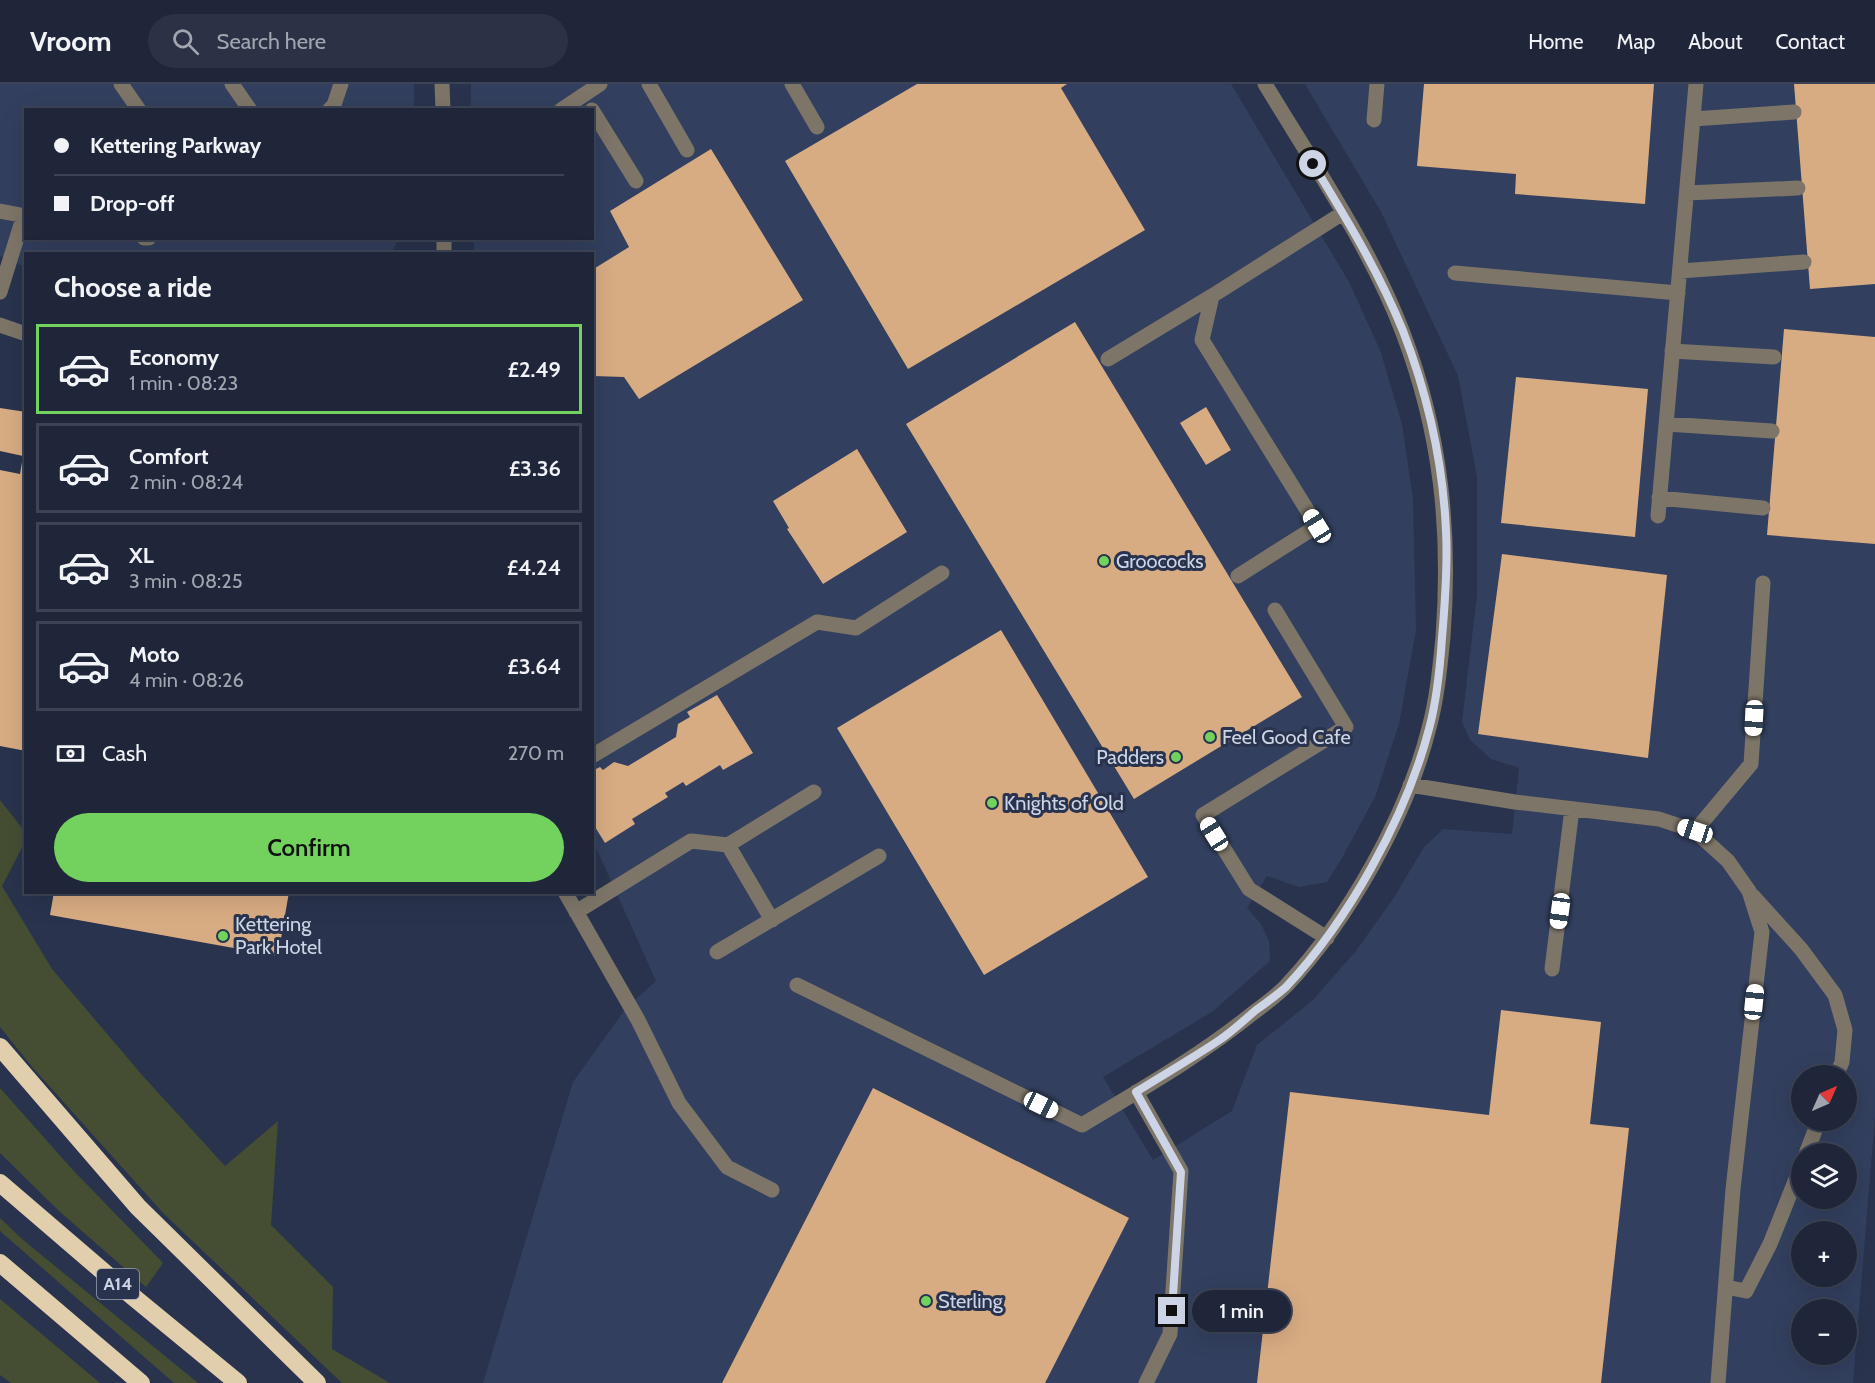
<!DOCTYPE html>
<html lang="en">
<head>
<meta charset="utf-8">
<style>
	body { margin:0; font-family:Cabin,sans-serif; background:#2c3245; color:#f1f3f6; height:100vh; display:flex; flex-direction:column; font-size:22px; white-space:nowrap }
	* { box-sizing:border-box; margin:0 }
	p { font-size:20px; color:#a1a5af }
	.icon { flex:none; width:33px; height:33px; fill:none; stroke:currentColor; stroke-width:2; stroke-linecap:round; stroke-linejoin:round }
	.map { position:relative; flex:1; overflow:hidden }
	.side { position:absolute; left:24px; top:168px; width:570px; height:642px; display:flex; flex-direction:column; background:#1f263a; border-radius:0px; box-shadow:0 6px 24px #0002,0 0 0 2px #3c4354 }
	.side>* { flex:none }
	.hud { position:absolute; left:24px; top:24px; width:570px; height:132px; border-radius:0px; box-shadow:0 6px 24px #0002,0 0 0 2px #3c4354; display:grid; align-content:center; height:132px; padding:0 30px; background:#1f263a }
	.needle { width:39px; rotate:45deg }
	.fabs { position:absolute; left:1791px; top:981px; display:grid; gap:12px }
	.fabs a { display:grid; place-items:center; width:66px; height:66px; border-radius:50%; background:#1f263a; box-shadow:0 6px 24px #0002,0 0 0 2px #3c4354; font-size:30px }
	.end { position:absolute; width:27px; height:27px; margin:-14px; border:8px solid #cdd4e5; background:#111; box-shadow:0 0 0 3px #111 }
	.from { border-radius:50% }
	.bubble { position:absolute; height:42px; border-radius:21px; background:#1f263a; box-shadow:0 6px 24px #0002,0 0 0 2px #3c4354; font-size:20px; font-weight:600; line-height:42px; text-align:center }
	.car { position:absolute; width:18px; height:36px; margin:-18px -9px; border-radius:8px; box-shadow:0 0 4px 2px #0007; background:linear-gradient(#fff 24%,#345 0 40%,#fff 0 76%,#345 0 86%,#fff 0) }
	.hud b { display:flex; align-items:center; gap:21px; height:57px; font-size:22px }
	.hud b+b { border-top:2px solid #3c4354 }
	.hud i { width:15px; height:15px; background:#f1f3f6 }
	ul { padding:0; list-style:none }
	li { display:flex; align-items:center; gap:18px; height:90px; margin:0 12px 9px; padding:0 18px; border:3px solid #3c4354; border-radius:0px }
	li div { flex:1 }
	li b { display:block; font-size:22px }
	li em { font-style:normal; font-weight:600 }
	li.on { border-color:#72d25d }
	li>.icon { width:54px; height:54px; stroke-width:1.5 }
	h2 { padding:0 30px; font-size:27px; line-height:72px }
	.pay { display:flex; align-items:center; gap:15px; height:66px; padding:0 30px; font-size:22px }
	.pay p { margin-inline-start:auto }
	.action { display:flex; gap:12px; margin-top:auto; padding:12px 30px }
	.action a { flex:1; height:69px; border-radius:36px; background:#72d25d; color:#111; font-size:24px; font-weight:600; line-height:69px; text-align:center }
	header { display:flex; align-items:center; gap:36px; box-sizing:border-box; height:84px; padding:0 30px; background:#1f263a; border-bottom:2px solid #3c4354 }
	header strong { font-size:28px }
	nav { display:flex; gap:33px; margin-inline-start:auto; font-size:21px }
	.search { width:420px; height:54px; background:#2c3245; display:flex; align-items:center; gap:15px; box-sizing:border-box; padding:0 21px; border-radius:33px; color:#a1a5af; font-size:22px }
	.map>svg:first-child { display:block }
	.built { fill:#323f5e; fill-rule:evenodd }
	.green { fill:#454e32 }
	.building { fill:#d8ac83 }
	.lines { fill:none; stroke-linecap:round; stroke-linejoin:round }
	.minor { stroke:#7c7568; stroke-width:15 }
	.highway { stroke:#e0cead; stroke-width:18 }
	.route { stroke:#cdd4e5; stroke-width:8 }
	.poi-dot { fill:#72d25d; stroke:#29334d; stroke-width:2 }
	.labels { text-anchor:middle; stroke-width:6; stroke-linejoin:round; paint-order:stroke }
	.shield { fill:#29334d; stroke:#9ca4b7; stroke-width:1.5 }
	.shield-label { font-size:18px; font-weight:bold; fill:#cdd4e5 }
	.poi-label { font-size:20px; fill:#cdd4e5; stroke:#29334d; text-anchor:start }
</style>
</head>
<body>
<header>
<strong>Vroom</strong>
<div class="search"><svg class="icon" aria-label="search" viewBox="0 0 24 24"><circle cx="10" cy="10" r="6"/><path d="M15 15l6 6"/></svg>Search here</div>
<nav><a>Home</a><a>Map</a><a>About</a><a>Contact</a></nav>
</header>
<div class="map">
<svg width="1875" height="1299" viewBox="0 0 1875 1299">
	<rect width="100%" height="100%" fill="#29334d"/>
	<path class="built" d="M0,0H414V25L26,26V154L397,155L396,160L391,169L26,170L25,183L0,172Z
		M471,0H1231L1349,198L1380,266L1402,340L1413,415L1416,546L1399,640L1375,713L1342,774L1327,798L1299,803L1267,792L1247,824L1261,840L1269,857L1270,877L1212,928L1103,993L1153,1076L1232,1027L1257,961L1312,917L1355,868L1393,815L1424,763L1443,745L1512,750L1519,684L1491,675L1470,656L1462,638L1477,511V393L1458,292L1381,128L1305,0H1875V1033L1853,1299H483L573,998L626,924L656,897L593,757L592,170L474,169V155L592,154V26L471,25ZM1802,992H1846V1036H1802ZM1802,1070H1846V1114H1802ZM1802,1148H1846V1192H1802ZM1802,1226H1846V1270H1802Z"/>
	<path class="green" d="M0,716L26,749L25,758L2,802L52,885L142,991L225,1082L278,1037L271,1141L333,1203L332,1265L390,1299H342L164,1130L33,984L0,943Z
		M0,1004L71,1084L163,1179L146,1203L59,1127L0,1069Z
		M0,1134L22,1155L198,1299H174L0,1147Z
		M0,1215L100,1299H11L0,1291Z"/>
	<path class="building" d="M917,0H1067L1061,4L1145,146L908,285L785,77Z
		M1424,0H1654L1645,120L1515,110L1516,90L1417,82Z
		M1794,0H1875V200L1810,205Z
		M711,65L803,216L639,315L624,293L593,292L592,186L629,163L610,127Z
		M1075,238L1302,613L1134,715L906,340Z
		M1784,245L1875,253V460L1767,451Z
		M1516,293L1648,305L1635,453L1501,439Z
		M1206,323L1231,366L1206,381L1180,339Z
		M0,324L26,328V667L0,662V386L20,390L23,372L0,367Z
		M857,365L907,448L823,500L787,445L789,444L773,417Z
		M1502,470L1667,491L1648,674L1478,650Z
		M1001,546L1148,793L984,891L837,644Z
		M717,611L753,669L723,686L720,681L686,702L683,698L665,709L668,713L632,735L635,740L605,759L592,738V687L600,683L603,686L614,678L628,682L676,653L678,640L690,633L687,628Z
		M54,808H289L278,872L50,831Z
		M1501,926L1601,938L1590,1040L1629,1044L1601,1299H1257L1290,1008L1489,1031Z
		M873,1004L1129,1134L1045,1299H722Z"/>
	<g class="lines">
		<path class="minor" d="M121,0L139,26
			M232,0L250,26
			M442,0L443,26
			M649,0L687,66
			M792,0L817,43
			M329,26L334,21L341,0
			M561,26L600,0
			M592,26L636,97
			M1693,35L1794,28
			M1374,36L1377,0
			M1687,109L1798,104
			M0,127L26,132
			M144,154H149
			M444,154V170
			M1680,187L1804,178
			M1455,189L1678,209
			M0,208L24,131
			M0,241L26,250
			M1672,267L1774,273
			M1108,275L1212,212
			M1666,340L1772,347
			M1659,414L1763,424
			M1658,432L1696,0
			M1238,492L1317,442L1202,256L1212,212L1343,129
			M1275,526L1346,643L1203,731L1249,805L1327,854
			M592,672L817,538L856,544L942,489
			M1410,701L1515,718L1659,735L1695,747L1728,777L1749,807L1762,848L1733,1105L1718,1299
			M1695,747L1751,680L1763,499
			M728,761L814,708
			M565,808L638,936L679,1019L727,1083L772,1106
			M1753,812L1801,865L1835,911L1845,946L1842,978L1836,992
			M576,828L691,757L728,761L772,836
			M717,868L879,772
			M1552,885L1572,725
			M797,901L1082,1041C1140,1006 1200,972 1253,929C1264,921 1276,912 1286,902C1348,836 1407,732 1429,644C1437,615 1440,583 1443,553C1451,446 1441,349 1403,249C1371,164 1312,78 1265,0
			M1136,1008L1181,1087L1170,1250L1146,1299
			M1806,1070L1819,1036
			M1726,1203L1746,1207L1770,1160L1802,1080"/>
		<path class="highway" d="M0,963L138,1123L317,1299
			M0,1099L120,1202L238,1299
			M0,1179L141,1299"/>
	</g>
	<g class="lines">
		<path class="route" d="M1172,1227L1181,1088L1136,1008C1163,991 1191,975 1218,957C1232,948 1244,936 1256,926C1266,919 1277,911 1286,903C1348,837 1406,733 1429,645C1437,616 1440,584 1442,554C1445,519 1448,482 1446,447C1443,379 1427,309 1403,247C1379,188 1346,134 1313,80"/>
	</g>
	<g class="poi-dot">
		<circle cx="1104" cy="477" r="6"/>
		<circle cx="1210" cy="653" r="6"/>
		<circle cx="1176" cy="673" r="6"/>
		<circle cx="992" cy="719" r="6"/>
		<circle cx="223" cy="852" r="6"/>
		<circle cx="926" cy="1217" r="6"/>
	</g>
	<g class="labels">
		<rect class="shield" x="97" y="1185" width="42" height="30" rx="4.5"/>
		<g class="shield-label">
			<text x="118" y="1206">A14</text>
		</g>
		<g class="poi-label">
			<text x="1116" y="484">Groococks</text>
			<text x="1222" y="660">Feel Good Cafe</text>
			<text x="1164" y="680" text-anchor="end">Padders</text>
			<text x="1004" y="726">Knights of Old</text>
			<text x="235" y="847">Kettering<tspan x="235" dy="23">Park Hotel</tspan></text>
			<text x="938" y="1224">Sterling</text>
		</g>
	</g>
</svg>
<div class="fabs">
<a><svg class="needle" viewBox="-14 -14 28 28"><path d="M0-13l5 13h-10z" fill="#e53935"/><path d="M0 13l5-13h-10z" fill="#a1a5af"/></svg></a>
<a><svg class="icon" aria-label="layers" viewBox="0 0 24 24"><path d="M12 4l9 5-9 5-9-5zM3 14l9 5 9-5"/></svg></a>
<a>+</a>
<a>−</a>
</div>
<i class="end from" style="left:1313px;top:80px"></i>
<i class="end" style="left:1172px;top:1227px"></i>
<div class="bubble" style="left:1192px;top:1206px;width:99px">1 min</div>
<i class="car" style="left:1317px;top:442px;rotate:328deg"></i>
<i class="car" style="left:1754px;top:634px;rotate:183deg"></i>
<i class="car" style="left:1695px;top:747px;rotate:288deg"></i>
<i class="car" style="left:1214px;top:750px;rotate:328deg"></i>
<i class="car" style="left:1560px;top:827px;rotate:188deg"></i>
<i class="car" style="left:1754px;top:918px;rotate:6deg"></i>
<i class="car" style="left:1041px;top:1021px;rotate:116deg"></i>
<div class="hud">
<b><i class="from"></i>Kettering Parkway</b>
<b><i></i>Drop-off</b>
</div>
<section class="side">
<h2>Choose a ride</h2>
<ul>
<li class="on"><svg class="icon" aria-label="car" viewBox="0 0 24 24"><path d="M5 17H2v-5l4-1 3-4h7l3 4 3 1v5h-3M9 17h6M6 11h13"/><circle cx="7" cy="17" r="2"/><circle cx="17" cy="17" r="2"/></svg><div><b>Economy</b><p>1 min · 08:23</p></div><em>£2.49</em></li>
<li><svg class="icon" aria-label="car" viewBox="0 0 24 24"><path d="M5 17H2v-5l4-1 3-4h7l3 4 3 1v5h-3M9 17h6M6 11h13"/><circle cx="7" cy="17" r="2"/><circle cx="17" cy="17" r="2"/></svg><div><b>Comfort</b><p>2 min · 08:24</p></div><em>£3.36</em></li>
<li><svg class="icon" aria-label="car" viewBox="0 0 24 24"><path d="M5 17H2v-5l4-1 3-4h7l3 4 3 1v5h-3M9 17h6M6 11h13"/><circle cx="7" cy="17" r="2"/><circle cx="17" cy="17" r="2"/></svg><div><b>XL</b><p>3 min · 08:25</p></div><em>£4.24</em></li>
<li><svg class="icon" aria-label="car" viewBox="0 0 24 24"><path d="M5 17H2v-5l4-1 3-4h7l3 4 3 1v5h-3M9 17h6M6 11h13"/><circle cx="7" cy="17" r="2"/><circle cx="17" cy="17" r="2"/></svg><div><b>Moto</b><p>4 min · 08:26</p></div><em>£3.64</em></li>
</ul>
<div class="pay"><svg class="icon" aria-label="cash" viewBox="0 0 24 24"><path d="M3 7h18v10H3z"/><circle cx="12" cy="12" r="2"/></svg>Cash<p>270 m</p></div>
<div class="action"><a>Confirm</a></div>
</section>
</div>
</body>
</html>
